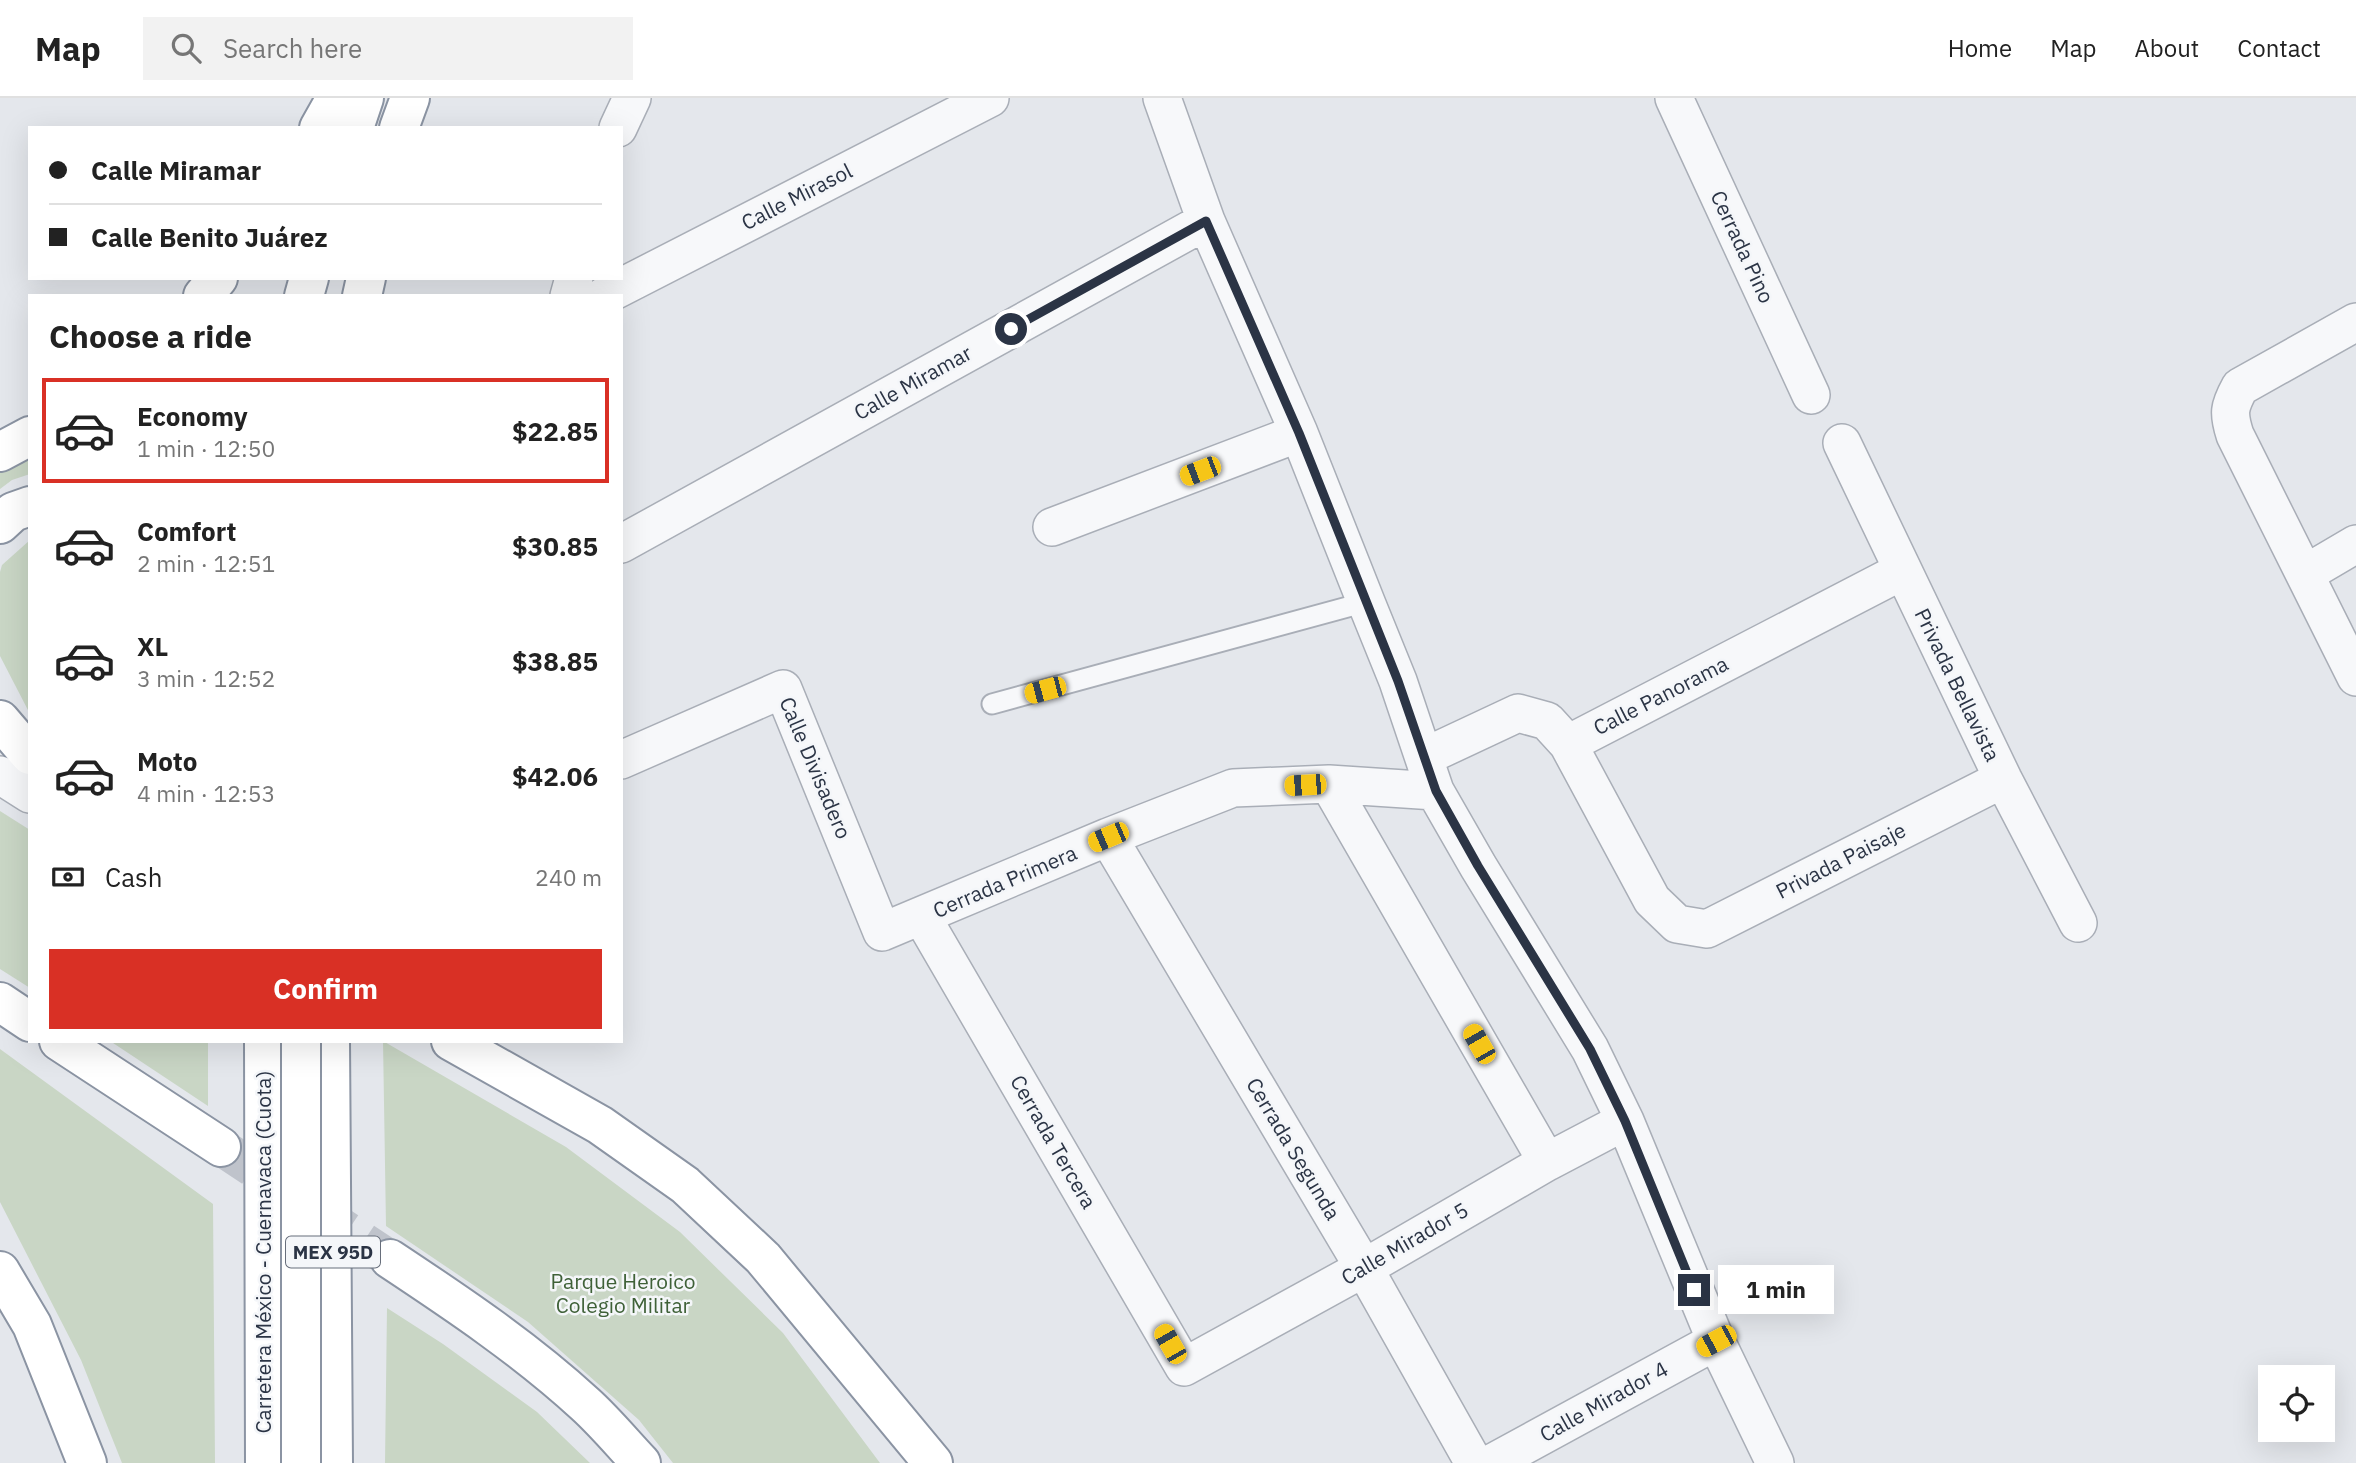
<!DOCTYPE html>
<html lang="en">
<head>
<meta charset="utf-8">
<style>
	body { margin:0; font-family:"IBM Plex Sans",sans-serif; background:#f2f2f2; color:#222; height:100vh; display:flex; flex-direction:column; font-size:26px; white-space:nowrap }
	* { box-sizing:border-box; margin:0 }
	p { font-size:23px; color:#767676 }
	.icon { flex:none; width:38px; height:38px; fill:none; stroke:currentColor; stroke-width:2; stroke-linecap:round; stroke-linejoin:round }
	.map { position:relative; flex:1; overflow:hidden }
	.drawer { position:absolute; left:28px; top:196px; width:595px; height:749px; display:flex; flex-direction:column; background:#fff; border-radius:0px; box-shadow:0 7px 28px #0002 }
	.drawer>* { flex:none }
	.banner { position:absolute; left:28px; top:28px; width:595px; height:154px; border-radius:0px; box-shadow:0 7px 28px #0002; display:grid; align-content:center; height:154px; padding:0 21px; background:#fff }
	.tools { position:absolute; left:2258px; top:1267px; display:grid; gap:14px }
	.tools a { display:grid; place-items:center; width:77px; height:77px; border-radius:0px; background:#fff; box-shadow:0 7px 28px #0002; font-size:35px }
	.end { position:absolute; width:32px; height:32px; margin:-16px; border:9px solid #2b3445; background:#fff; box-shadow:0 0 0 4px #fff }
	.from { border-radius:50% }
	.bubble { position:absolute; height:49px; border-radius:0px; background:#fff; box-shadow:0 7px 28px #0002; font-size:23px; font-weight:700; line-height:49px; text-align:center }
	.car { position:absolute; width:21px; height:42px; margin:-21px -10px; border-radius:9px; box-shadow:0 0 5px 2px #0007; background:linear-gradient(#f5c518 24%,#345 0 40%,#f5c518 0 76%,#345 0 86%,#f5c518 0) }
	.banner b { display:flex; align-items:center; gap:24px; height:66px; font-size:26px }
	.banner b+b { border-top:2px solid #e0e0e0 }
	.banner i { width:18px; height:18px; background:#222 }
	ul { padding:0; list-style:none }
	li { display:flex; align-items:center; gap:21px; height:105px; margin:0 14px 10px; padding:0 7px; border:4px solid transparent; border-radius:0px }
	li div { flex:1 }
	li b { display:block; font-size:26px }
	li em { font-style:normal; font-weight:700 }
	li.on { border-color:#d93025 }
	li>.icon { width:63px; height:63px; stroke-width:1.5 }
	h2 { padding:0 21px; font-size:32px; line-height:84px }
	.pay { display:flex; align-items:center; gap:18px; height:77px; padding:0 21px; font-size:26px }
	.pay p { margin-inline-start:auto }
	.primary-button { display:flex; gap:14px; margin-top:auto; padding:14px 21px }
	.primary-button a { flex:1; height:80px; border-radius:0px; background:#d93025; color:#fff; font-size:28px; font-weight:700; line-height:80px; text-align:center }
	header { display:flex; align-items:center; gap:42px; box-sizing:border-box; height:98px; padding:0 35px; background:#fff; border-bottom:2px solid #e0e0e0 }
	header strong { font-size:33px }
	nav { display:flex; gap:38px; margin-inline-start:auto; font-size:24px }
	.search { width:490px; height:63px; background:#f2f2f2; display:flex; align-items:center; gap:18px; box-sizing:border-box; padding:0 24px; border-radius:0px; color:#767676; font-size:26px }
	.map>svg:first-child { display:block }
	.green { fill:#c9d6c5 }
	.lines { fill:none; stroke-linecap:round; stroke-linejoin:round }
	.motorway-tunnel { stroke:#bfc3cb; stroke-width:38; stroke-dasharray:38 19; stroke-linecap:butt }
	.service-casing { stroke:#a9aeb7; stroke-width:23 }
	.minor-casing { stroke:#a9aeb7; stroke-width:40 }
	.motorway-casing { stroke:#8b94a3; stroke-width:42 }
	.service { stroke:#f7f8fa; stroke-width:19 }
	.minor { stroke:#f7f8fa; stroke-width:37 }
	.motorway { stroke:#fff; stroke-width:38 }
	.motorway-bridge-casing { stroke:#8b94a3; stroke-width:42; stroke-linecap:butt }
	.motorway-bridge { stroke:#fff; stroke-width:38 }
	.route { stroke:#2b3445; stroke-width:9 }
	.labels { text-anchor:middle; stroke-width:5; stroke-linejoin:round; paint-order:stroke }
	.shield { fill:#f4f6f9; stroke:#676e7b; stroke-width:2 }
	.shield-label { font-size:19px; font-weight:bold; fill:#2b3445 }
	.street-label { font-size:21px; fill:#2b3445; stroke:#f4f6f9 }
	.park-label { font-size:21px; fill:#3f6138; stroke:#f4f6f9 }
</style>
</head>
<body>
<header>
<strong>Map</strong>
<div class="search"><svg class="icon" aria-label="search" viewBox="0 0 24 24"><circle cx="10" cy="10" r="6"/><path d="M15 15l6 6"/></svg>Search here</div>
<nav><a>Home</a><a>Map</a><a>About</a><a>Contact</a></nav>
</header>
<div class="map">
<svg width="2356" height="1365" viewBox="0 0 2356 1365">
	<rect width="100%" height="100%" fill="#e4e7ec"/>
	<path class="green" d="M30,355V376L12,382L0,391V369Z
		M30,442V616L0,558V474L2,467Z
		M0,713L30,732V890L0,871Z
		M110,943H208V1008Z
		M383,943L566,1049L680,1134L783,1235L880,1365H673L639,1322L528,1224L386,1128Z
		M0,951L213,1106L215,1365H122L81,1262L0,1104Z
		M387,1210L443,1246L537,1314L590,1365H385Z"/>
	<g class="lines">
		<path class="motorway-tunnel" d="M221,1049L390,1161"/>
		<g class="service-casing">
			<path id="service" d="M992,606L1366,504"/>
		</g>
		<g class="minor-casing">
			<path id="minor" d="M1162,0L1206,123L1299,335L1366,504L1398,583L1435,693L1478,768L1590,951L1625,1023L1716,1243L1775,1365
				M1674,0L1811,297
				M618,30L632,0
				M569,198L574,180
				M604,198L990,0
				M2356,224L2240,289C2229,309 2228,315 2235,337L2356,579
				M1842,345L2003,681L2078,825
				M1052,429L1299,335
				M621,446L1206,123
				M2305,476L2356,446
				M1568,646L1902,473
				M1424,659L1518,615L1547,623L1568,646L1652,802L1677,826L1707,831L2003,681
				M621,662L783,591L882,834L1108,739L1233,690L1329,686L1435,693
				M0,677L30,696
				M1329,686L1547,1064
				M1108,739L1364,1170L1474,1365
				M922,819L1184,1269L1364,1170L1547,1064L1625,1023
				M1492,1365L1716,1243"/>
		</g>
		<g class="motorway-casing">
			<path id="motorway" d="M319,30L336,0
				M354,30L364,0
				M399,30L410,0
				M203,198L218,180
				M304,198L309,180
				M362,198L366,180
				M0,354L30,338
				M0,426L13,414L30,408
				M0,622L30,657
				M0,904L30,924
				M59,943L221,1049
				M264,943L265,1365
				M330,943L333,1365
				M451,943L600,1027L685,1087L763,1160L933,1365
				M390,1161C458,1206 525,1251 585,1306C605,1324 623,1346 641,1365
				M0,1173L32,1227L87,1365"/>
		</g>
		<use href="#service" class="service"/>
		<use href="#minor" class="minor"/>
		<use href="#motorway" class="motorway"/>
		<g class="motorway-bridge-casing">
			<path id="motorway-bridge" d="M301,943V1365"/>
		</g>
		<use href="#motorway-bridge" class="motorway-bridge"/>
	</g>
	<g class="lines">
		<path class="route" d="M1011,231L1206,123L1299,335L1398,583L1436,693L1478,768L1590,951L1625,1023L1694,1192"/>
	</g>
	<g class="labels">
		<rect class="shield" x="286" y="1138.5" width="94" height="31" rx="5"/>
		<g class="shield-label">
			<text x="333" y="1161">MEX 95D</text>
		</g>
		<g class="street-label">
			<text transform="translate(797 99) rotate(-27)" y="7">Calle Mirasol</text>
			<text transform="translate(1742 149) rotate(65)" y="7">Cerrada Pino</text>
			<text transform="translate(913 285) rotate(-29)" y="7">Calle Miramar</text>
			<text transform="translate(1957 587) rotate(64)" y="7">Privada Bellavista</text>
			<text transform="translate(1661 598) rotate(-27)" y="7">Calle Panorama</text>
			<text transform="translate(815 670) rotate(67)" y="7">Calle Divisadero</text>
			<text transform="translate(1841 763) rotate(-27)" y="7">Privada Paisaje</text>
			<text transform="translate(1005 784) rotate(-23)" y="7">Cerrada Primera</text>
			<text transform="translate(1053 1044) rotate(60)" y="7">Cerrada Tercera</text>
			<text transform="translate(1293 1051) rotate(59)" y="7">Cerrada Segunda</text>
			<text transform="translate(1405 1146) rotate(-30)" y="7">Calle Mirador 5</text>
			<text transform="translate(264 1154) rotate(-90)" y="7">Carretera México - Cuernavaca (Cuota)</text>
			<text transform="translate(1604 1304) rotate(-29)" y="7">Calle Mirador 4</text>
		</g>
		<g class="park-label">
			<text x="623" y="1191">Parque Heroico<tspan x="623" dy="24">Colegio Militar</tspan></text>
		</g>
	</g>
</svg>
<div class="tools">
<a><svg class="icon" aria-label="locate" viewBox="0 0 24 24"><circle cx="12" cy="12" r="6"/><path d="M12 2v4M12 18v4M2 12h4M18 12h4"/></svg></a>
</div>
<i class="end from" style="left:1011px;top:231px"></i>
<i class="end" style="left:1694px;top:1192px"></i>
<div class="bubble" style="left:1718px;top:1167px;width:116px">1 min</div>
<i class="car" style="left:1200px;top:373px;rotate:249deg"></i>
<i class="car" style="left:1045px;top:592px;rotate:255deg"></i>
<i class="car" style="left:1305px;top:687px;rotate:267deg"></i>
<i class="car" style="left:1108px;top:739px;rotate:247deg"></i>
<i class="car" style="left:1479px;top:946px;rotate:330deg"></i>
<i class="car" style="left:1716px;top:1243px;rotate:242deg"></i>
<i class="car" style="left:1170px;top:1246px;rotate:330deg"></i>
<div class="banner">
<b><i class="from"></i>Calle Miramar</b>
<b><i></i>Calle Benito Juárez</b>
</div>
<section class="drawer">
<h2>Choose a ride</h2>
<ul>
<li class="on"><svg class="icon" aria-label="car" viewBox="0 0 24 24"><path d="M5 17H2v-5l4-1 3-4h7l3 4 3 1v5h-3M9 17h6M6 11h13"/><circle cx="7" cy="17" r="2"/><circle cx="17" cy="17" r="2"/></svg><div><b>Economy</b><p>1 min · 12:50</p></div><em>$22.85</em></li>
<li><svg class="icon" aria-label="car" viewBox="0 0 24 24"><path d="M5 17H2v-5l4-1 3-4h7l3 4 3 1v5h-3M9 17h6M6 11h13"/><circle cx="7" cy="17" r="2"/><circle cx="17" cy="17" r="2"/></svg><div><b>Comfort</b><p>2 min · 12:51</p></div><em>$30.85</em></li>
<li><svg class="icon" aria-label="car" viewBox="0 0 24 24"><path d="M5 17H2v-5l4-1 3-4h7l3 4 3 1v5h-3M9 17h6M6 11h13"/><circle cx="7" cy="17" r="2"/><circle cx="17" cy="17" r="2"/></svg><div><b>XL</b><p>3 min · 12:52</p></div><em>$38.85</em></li>
<li><svg class="icon" aria-label="car" viewBox="0 0 24 24"><path d="M5 17H2v-5l4-1 3-4h7l3 4 3 1v5h-3M9 17h6M6 11h13"/><circle cx="7" cy="17" r="2"/><circle cx="17" cy="17" r="2"/></svg><div><b>Moto</b><p>4 min · 12:53</p></div><em>$42.06</em></li>
</ul>
<div class="pay"><svg class="icon" aria-label="cash" viewBox="0 0 24 24"><path d="M3 7h18v10H3z"/><circle cx="12" cy="12" r="2"/></svg>Cash<p>240 m</p></div>
<div class="primary-button"><a>Confirm</a></div>
</section>
</div>
</body>
</html>
